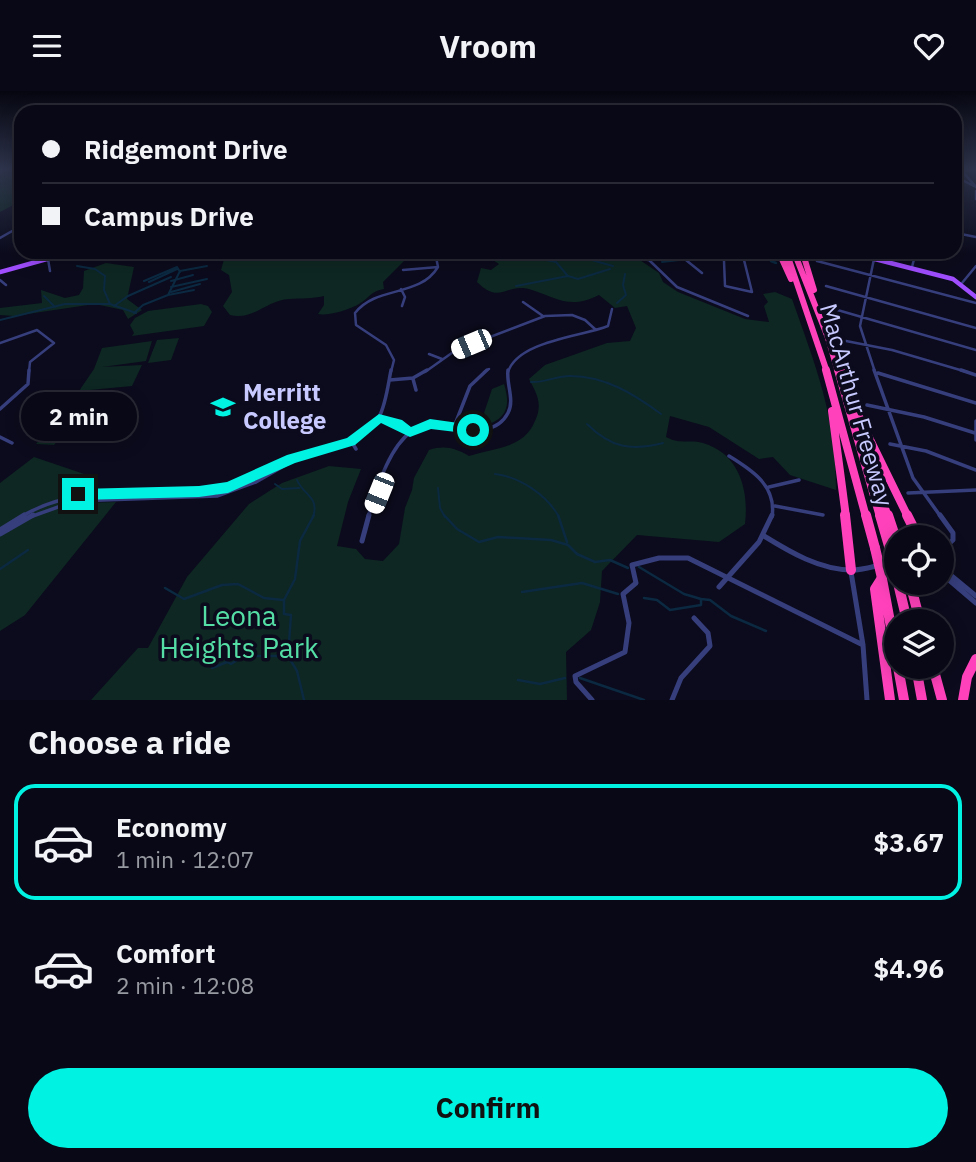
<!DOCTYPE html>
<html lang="en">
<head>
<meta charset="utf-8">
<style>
	body { margin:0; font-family:"IBM Plex Sans",sans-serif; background:#11111f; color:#f1f3f6; height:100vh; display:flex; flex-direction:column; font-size:26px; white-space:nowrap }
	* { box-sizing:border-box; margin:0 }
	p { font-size:23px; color:#989aa1 }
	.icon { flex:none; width:38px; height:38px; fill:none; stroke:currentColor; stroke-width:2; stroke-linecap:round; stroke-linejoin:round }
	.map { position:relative; height:609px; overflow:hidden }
	.side { display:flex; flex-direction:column; background:#080816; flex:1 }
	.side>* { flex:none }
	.banner { position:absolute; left:14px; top:14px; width:948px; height:154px; border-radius:21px; box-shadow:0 4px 18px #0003,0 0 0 2px #292935; display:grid; align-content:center; height:154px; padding:0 28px; background:#080816 }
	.buttons { position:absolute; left:884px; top:434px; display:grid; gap:14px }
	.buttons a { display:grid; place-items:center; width:70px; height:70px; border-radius:50%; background:#080816; box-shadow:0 4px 18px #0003,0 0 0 2px #292935; font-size:35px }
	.end { position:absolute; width:32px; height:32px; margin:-16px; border:9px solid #00f2e3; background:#111; box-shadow:0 0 0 4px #111 }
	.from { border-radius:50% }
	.bubble { position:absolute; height:49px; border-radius:24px; background:#080816; box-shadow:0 4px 18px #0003,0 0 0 2px #292935; font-size:23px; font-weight:700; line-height:49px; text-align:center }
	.car { position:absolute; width:21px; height:42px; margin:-21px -10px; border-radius:9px; box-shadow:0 0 5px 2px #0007; background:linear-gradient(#fff 24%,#345 0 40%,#fff 0 76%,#345 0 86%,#fff 0) }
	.banner b { display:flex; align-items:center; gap:24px; height:66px; font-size:26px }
	.banner b+b { border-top:2px solid #292935 }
	.banner i { width:18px; height:18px; background:#f1f3f6 }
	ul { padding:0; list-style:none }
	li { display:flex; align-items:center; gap:21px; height:116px; margin:0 14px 10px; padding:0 14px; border:4px solid transparent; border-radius:21px }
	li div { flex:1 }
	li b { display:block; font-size:26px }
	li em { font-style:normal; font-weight:700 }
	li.selected { border-color:#00f2e3 }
	li>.icon { width:63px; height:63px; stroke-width:1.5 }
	h2 { padding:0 28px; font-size:32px; line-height:84px }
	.cta { display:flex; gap:14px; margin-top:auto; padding:14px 28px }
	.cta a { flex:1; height:80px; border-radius:42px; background:#00f2e3; color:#111; font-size:28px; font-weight:700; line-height:80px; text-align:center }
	header { display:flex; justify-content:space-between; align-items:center; height:91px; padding:0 28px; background:#080816; font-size:32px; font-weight:700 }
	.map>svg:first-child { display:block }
	.green { fill:#0e2722 }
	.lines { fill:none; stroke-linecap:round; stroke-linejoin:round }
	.stream-far1 { stroke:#0b2941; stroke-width:2 }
	.stream { stroke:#0b2941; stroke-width:2.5 }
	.canal { stroke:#0b2941; stroke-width:2.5 }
	.minor-far2 { stroke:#363e7c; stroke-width:2.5 }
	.minor-far1 { stroke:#363e7c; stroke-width:3.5 }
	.minor { stroke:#363e7c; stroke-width:5 }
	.major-far1 { stroke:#a04eff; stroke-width:3.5 }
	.major { stroke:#a04eff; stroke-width:4.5 }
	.highway-far3 { stroke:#ff42bb; stroke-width:4.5 }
	.highway-far2 { stroke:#ff42bb; stroke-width:6 }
	.highway-far1 { stroke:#ff42bb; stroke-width:8 }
	.highway { stroke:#ff42bb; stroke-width:10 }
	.highway-bridge { stroke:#ff42bb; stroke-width:10 }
	.route { fill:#00f2e3 }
	.labels { text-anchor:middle; stroke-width:7; stroke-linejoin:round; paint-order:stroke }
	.poi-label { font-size:24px; font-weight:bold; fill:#c7c9ff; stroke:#0b0b1d; text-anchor:start }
	.street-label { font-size:24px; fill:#c7c9ff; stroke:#0b0b1d }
	.near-park-label { font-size:28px; fill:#54dea5; stroke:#0b0b1d }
</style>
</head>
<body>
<header><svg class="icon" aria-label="menu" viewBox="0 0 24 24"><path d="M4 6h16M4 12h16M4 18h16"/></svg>Vroom<svg class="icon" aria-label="heart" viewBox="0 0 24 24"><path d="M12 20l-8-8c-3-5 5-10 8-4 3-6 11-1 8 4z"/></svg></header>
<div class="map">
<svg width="976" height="609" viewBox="0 0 976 609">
	<rect width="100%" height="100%" fill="#0b0b1d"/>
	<path class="green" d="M0,78H21V110L0,121Z
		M226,161H413L383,191L384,198C371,200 369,207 359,213C349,219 328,225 318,223L324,214V205C311,208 302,207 289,208C267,209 253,230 230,224L223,215L232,201L229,184L221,179Z
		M489,161H628L659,182L663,191L678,201L745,228L769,231L764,215L768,211L763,203L775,201L792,208C816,276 836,325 836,399L790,384L773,366L759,368L709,336L670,325L666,346C681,354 689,348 703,352C740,363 749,400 745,433L719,451L637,444L602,480L600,511L591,539L566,561L567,609H91L138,557H148L187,486L249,413L282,392L329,375L361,378L348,411L337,455L356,458L365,468L383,470L399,453L405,417L412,399L414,387L429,359C445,354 455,357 469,365C496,357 524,357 535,330C543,313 537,303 529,288L545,274L607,252L630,250L636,237L627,215L615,217L599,204C569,219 558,207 529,198C506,192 500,214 477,191L481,177L491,179L499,173L485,164Z
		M106,172L134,176L127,208L142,219L128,228L123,219L95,213L14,225L0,224V217L42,212L41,199L65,207L79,204L83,197L84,180Z
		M201,213L208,215L212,221L204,235L132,245L134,242L130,234L135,227L148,220Z
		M179,247L171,269L148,272L157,249Z
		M152,250L146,270L102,276L142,274L132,295L79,300L94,278L102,257Z
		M504,293C511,315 507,328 484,335L481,331L492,298Z
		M73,311L90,312L54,354L36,353Z
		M34,366L93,386L85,412L116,411L25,524L0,540V392Z"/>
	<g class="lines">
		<path class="stream-far1" d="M506,161L556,171L567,184
			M563,161L613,175
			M662,171L679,169
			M77,175L95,178L105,185L104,199L110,213L136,222
			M144,190L177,176L180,181
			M171,190L193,184
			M149,191L177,178
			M516,195L568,185L578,188L610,178
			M171,196L207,188
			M171,201L200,193
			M168,204L194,199
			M44,205L55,216
			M617,212L626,204L623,194L625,183
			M114,215L128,205L171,186
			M134,222L143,214L168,204L180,180L207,175
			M0,229L65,213H110
			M531,291C544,292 556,285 570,285C605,285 634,303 661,323
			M587,333C611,357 631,360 663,352
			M495,383C520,386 547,404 559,426
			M297,389C303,404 320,406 313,426
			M275,393L282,398L299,397
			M438,397L440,417L445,426"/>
		<path class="stream" d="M444,424L457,438L479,451L498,446L551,449L568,454L577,463L595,471L610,469L628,477
			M558,424L567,451
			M639,476L684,503L701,508
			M0,478L28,459
			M165,497L184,508L222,494L238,493L264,507L283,509
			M522,501L582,492L618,503
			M644,507L657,509L670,519L701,514V508L710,509L731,525L766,540
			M223,555L240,564
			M212,577L227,571L231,573L249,562L257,565H287
			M580,587L644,609
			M518,589L540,593L565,587
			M304,609L297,580L288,565L291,524L284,523V509L295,488L300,450L314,424"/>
		<path class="canal" d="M771,170L776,172"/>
		<path class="minor-far2" d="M976,78L962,80L976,96
			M956,86L974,95
			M976,100V108
			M956,142L976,146
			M0,147L21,135
			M635,161L645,166
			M676,161L702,182
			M719,161L724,170L725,195L752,201L742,161
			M649,165L652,167L648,169L645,166Z
			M652,167L681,166L695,161
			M48,168L50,180
			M874,168L860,235L875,281
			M649,169L677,196L748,225
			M817,170L976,212
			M912,176L916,161
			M403,179L438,176
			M0,189L6,194
			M962,192L976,175
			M826,195L976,237
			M401,198L405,206L402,215
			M523,211L543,225
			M834,218L976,259
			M846,250L892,259L967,281
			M0,252L37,239L54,252L30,271L29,281
			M429,263L442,268
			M391,281L394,269L386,254L356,234L355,222C377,194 419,207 438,176L435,161
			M425,281L456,259L545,225L572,224L585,229L596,239
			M484,281L489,278
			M508,281C518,250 580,246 608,235L612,218"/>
		<path class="minor-far1" d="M874,279L913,387L941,426
			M961,279L976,284
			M878,282L976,312
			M413,288L416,299
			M390,289L413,287L427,279
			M867,314L924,326L975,342
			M0,318L28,293L29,279
			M379,327L398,333L410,342
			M976,330V349
			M454,336L470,295L487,279
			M0,346L12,352
			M351,350L356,358
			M890,353L926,360L976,379
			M729,365C752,379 777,395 772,426
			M769,396L799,389
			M908,402L976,399
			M775,415L823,424
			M21,426C78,390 151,406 215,399C243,396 268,376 294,367C321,358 365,354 379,326C386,313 388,294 391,279
			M30,426L75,410L217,405L256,391L296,368
			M368,426C377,398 388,357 412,340C440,320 489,358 508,322C515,309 506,293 508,279"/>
		<path class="minor" d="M940,424L953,442V449L942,459
			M0,439L24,424
			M0,443L33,424
			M764,445C790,461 820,479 852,479C864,479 877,474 890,472
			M362,450L369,424
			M942,477L976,505
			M851,481L863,554L867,609
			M942,483L976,512
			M719,496L759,451L772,424
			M592,609L576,591L575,585L625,561L629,532L623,503L636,492L632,474L659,467H688L863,554
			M672,609L681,587L710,555L708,542L694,527"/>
		<path class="major-far1" d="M847,161L874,168
			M48,168L73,161"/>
		<path class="major" d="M867,166L953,188L976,206
			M0,181L54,166"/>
		<path class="highway-far3" d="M779,161L782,168
			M786,161L788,168
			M794,161L797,168
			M803,161L805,168"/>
		<path class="highway-far2" d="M781,166L791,188
			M788,166L827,281
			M796,166L828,247L838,281
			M804,166L814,199
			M838,270L842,281"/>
		<path class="highway-far1" d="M826,279L866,426
			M838,279L880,426
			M842,279L860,328L908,426
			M832,320L846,426
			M875,397L881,405L888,426"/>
		<path class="highway" d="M845,424L851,479
			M866,424L875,457
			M880,424L889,455
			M888,424L896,448
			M907,424L918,446
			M882,487L875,498L890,609
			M882,488L896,563
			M898,492L907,530
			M910,492L920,530
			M898,576L904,609
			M916,576L922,609
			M933,576L942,609
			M963,609L967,586L976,568"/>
		<path class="highway-bridge" d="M889,455L896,482
			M875,457L882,487"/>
	</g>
	<linearGradient id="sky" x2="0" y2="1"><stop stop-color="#060610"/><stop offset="0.48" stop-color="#2e344c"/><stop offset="1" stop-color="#2e344c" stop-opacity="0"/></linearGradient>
	<rect width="976" height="163" fill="url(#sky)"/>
	<path class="route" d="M379,323L402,329L411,336L430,328L473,334L479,339L473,343L431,338L410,346L381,332L355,354L295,372L228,402L199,406L78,409L71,403L78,398L199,395L227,391L287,364L347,347Z"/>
	<defs>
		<g id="university-bare" transform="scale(1.89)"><path d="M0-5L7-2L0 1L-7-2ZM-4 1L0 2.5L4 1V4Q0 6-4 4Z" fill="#00f2e3" stroke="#0b0b1d" stroke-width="2.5" paint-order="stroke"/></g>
	</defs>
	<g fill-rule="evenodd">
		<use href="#university-bare" x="223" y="316"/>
	</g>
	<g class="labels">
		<g class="poi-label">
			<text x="243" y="310">Merritt<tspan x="243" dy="28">College</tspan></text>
		</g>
		<g class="street-label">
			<text transform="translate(856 314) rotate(74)" y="8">MacArthur Freeway</text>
		</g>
		<g class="near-park-label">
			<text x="239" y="535">Leona<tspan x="239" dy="32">Heights Park</tspan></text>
		</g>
	</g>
</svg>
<div class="buttons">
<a><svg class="icon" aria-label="locate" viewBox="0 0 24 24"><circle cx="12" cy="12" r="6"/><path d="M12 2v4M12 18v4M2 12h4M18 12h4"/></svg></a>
<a><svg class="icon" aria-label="layers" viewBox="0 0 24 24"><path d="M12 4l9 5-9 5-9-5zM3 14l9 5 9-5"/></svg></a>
</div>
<i class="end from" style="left:473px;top:339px"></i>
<i class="end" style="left:78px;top:403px"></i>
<div class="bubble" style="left:21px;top:301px;width:116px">2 min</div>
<i class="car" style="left:471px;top:253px;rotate:247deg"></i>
<i class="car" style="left:379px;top:402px;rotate:202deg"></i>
<div class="banner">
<b><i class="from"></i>Ridgemont Drive</b>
<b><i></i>Campus Drive</b>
</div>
</div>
<section class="side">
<h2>Choose a ride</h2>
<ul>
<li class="selected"><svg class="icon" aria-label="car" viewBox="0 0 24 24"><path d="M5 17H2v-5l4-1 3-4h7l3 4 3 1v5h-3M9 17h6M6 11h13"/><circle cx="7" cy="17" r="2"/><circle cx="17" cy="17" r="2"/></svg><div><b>Economy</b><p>1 min · 12:07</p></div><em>$3.67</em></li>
<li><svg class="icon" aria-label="car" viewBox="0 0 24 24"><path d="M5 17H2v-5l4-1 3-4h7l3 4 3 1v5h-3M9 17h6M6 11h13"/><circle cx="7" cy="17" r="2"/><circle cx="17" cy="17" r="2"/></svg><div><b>Comfort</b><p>2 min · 12:08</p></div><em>$4.96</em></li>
</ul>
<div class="cta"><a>Confirm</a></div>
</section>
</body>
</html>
